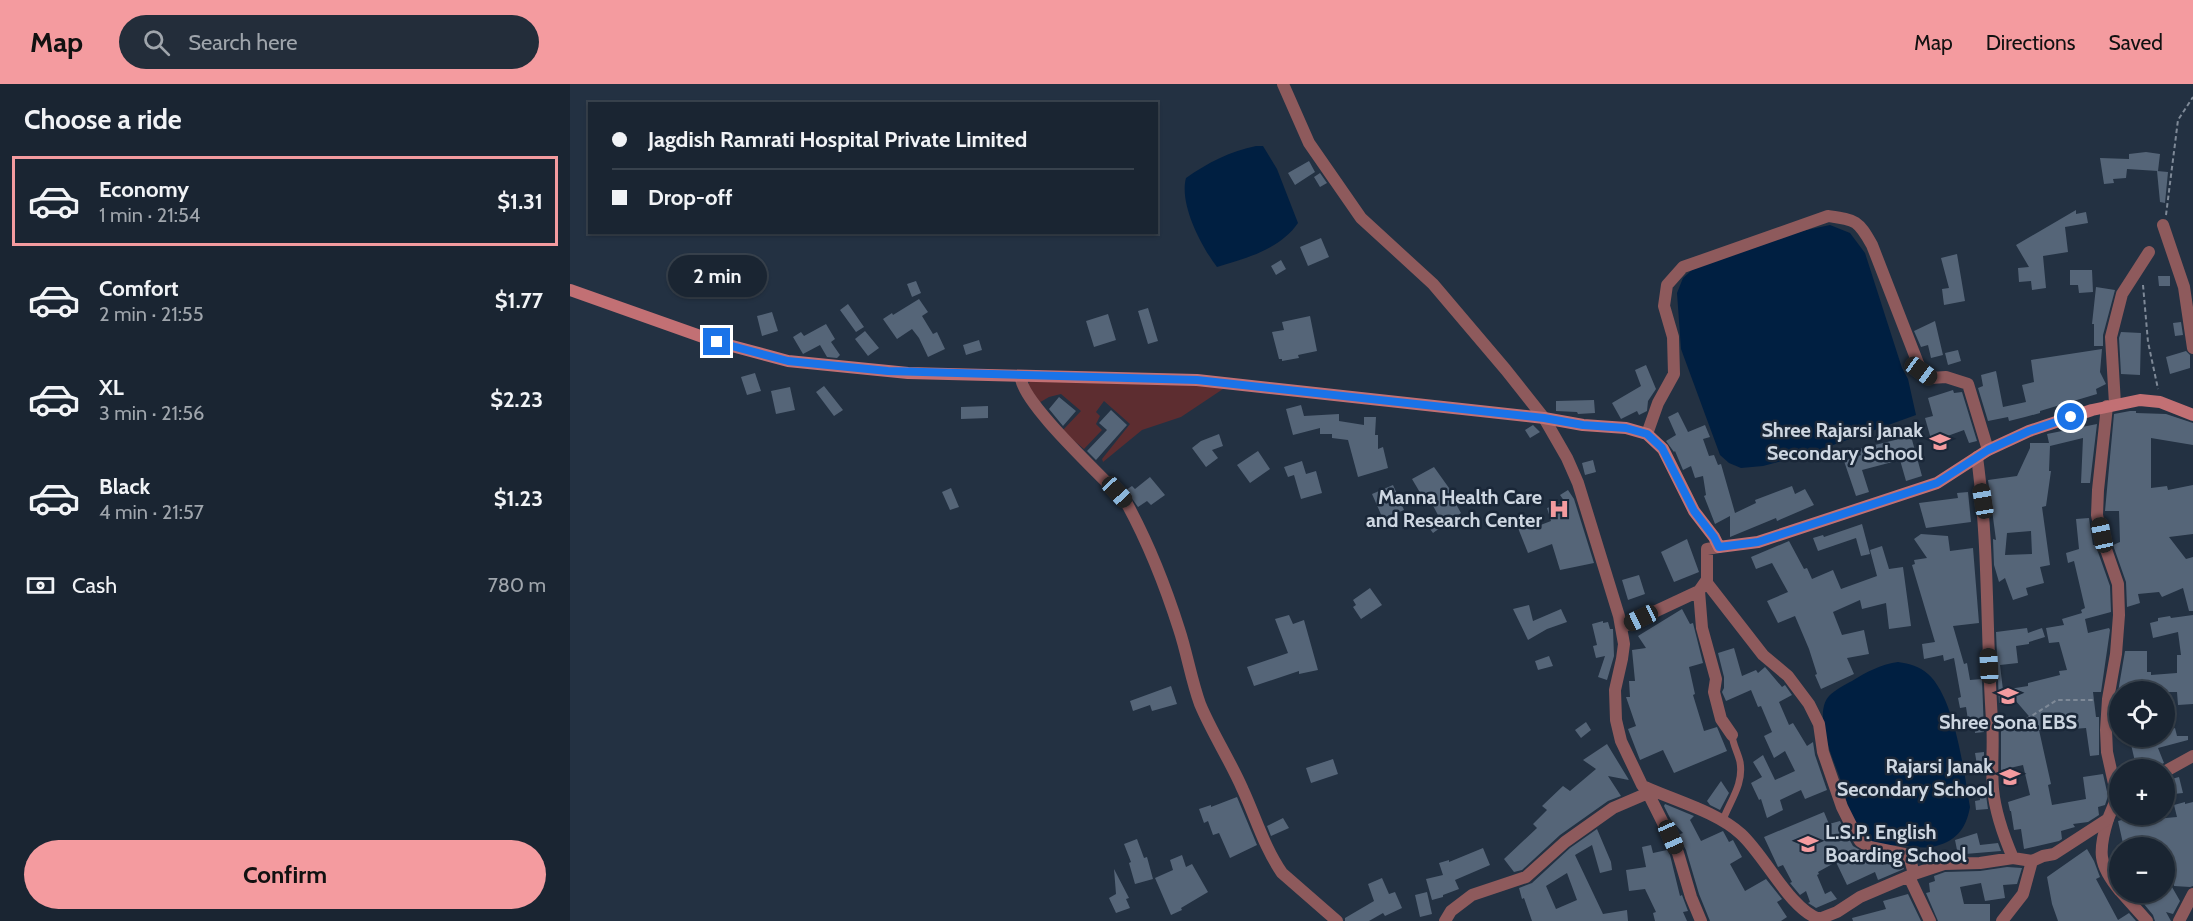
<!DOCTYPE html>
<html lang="en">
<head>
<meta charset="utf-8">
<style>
	body { margin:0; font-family:Cabin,sans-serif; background:#232d3a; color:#f1f3f6; height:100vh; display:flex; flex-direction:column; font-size:22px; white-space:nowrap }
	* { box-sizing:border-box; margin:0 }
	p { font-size:20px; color:#9fa5ac }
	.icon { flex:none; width:33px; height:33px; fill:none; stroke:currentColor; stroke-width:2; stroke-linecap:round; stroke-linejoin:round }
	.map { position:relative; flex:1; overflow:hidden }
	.drawer { display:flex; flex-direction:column; background:#1a2532; width:570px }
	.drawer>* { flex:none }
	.hud { position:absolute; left:18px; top:18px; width:570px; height:132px; border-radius:0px; box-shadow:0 2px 4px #0004,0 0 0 2px #38424d; display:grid; align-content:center; height:132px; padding:0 24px; background:#1a2532 }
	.fabs { position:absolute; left:1539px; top:597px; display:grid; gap:12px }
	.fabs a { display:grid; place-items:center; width:66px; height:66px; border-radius:50%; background:#1a2532; box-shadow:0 2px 4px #0004,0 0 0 2px #38424d; font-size:30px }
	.end { position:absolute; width:27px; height:27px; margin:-14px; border:8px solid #1a73e8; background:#fff; box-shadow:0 0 0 3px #fff }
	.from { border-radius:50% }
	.bubble { position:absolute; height:42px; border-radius:21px; background:#1a2532; box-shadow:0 2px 4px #0004,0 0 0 2px #38424d; font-size:20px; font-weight:700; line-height:42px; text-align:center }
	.car { position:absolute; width:18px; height:36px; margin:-18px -9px; border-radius:8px; box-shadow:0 0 4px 2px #0007; background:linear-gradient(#222 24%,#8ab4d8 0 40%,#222 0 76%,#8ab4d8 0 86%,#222 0) }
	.hud b { display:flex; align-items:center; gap:21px; height:57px; font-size:22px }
	.hud b+b { border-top:2px solid #38424d }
	.hud i { width:15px; height:15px; background:#f1f3f6 }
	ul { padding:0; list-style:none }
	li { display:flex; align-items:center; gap:18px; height:90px; margin:0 12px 9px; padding:0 12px; border:3px solid transparent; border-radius:0px }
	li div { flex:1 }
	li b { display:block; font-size:22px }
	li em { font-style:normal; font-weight:700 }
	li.selected { border-color:#f49b9f }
	li>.icon { width:54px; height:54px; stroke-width:1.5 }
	h2 { padding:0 24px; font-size:27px; line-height:72px }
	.pay { display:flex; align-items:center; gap:15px; height:66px; padding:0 24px; font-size:22px }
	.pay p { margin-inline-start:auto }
	.action { display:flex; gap:12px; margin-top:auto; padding:12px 24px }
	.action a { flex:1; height:69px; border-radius:36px; background:#f49b9f; color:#111; font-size:24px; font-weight:700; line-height:69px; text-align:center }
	header { display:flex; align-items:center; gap:36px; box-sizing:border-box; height:84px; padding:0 30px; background:#f49b9f; color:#111 }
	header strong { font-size:28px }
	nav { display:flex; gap:33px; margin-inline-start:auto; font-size:21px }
	.search { width:420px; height:54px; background:#232d3a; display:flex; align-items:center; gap:15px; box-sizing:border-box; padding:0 21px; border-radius:33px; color:#9fa5ac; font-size:22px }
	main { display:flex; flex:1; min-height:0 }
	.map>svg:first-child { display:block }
	.green { fill:#5d2d30 }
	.water { fill:#001f41 }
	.building { fill:#556578; fill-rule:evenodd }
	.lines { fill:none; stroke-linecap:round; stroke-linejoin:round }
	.path { stroke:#7e8997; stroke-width:2; stroke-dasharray:4.5 3; stroke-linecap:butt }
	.service { stroke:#8e5a5c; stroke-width:7 }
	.minor { stroke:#8e5a5c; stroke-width:12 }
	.tertiary { stroke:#8e5a5c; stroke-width:12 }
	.secondary { stroke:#c27074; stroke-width:12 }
	.route { stroke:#1a73e8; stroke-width:8 }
	.labels { text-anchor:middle; stroke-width:5; stroke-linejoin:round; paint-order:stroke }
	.poi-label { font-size:20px; font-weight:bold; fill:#cdd6e1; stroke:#1a2738; text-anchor:end }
</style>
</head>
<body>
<header>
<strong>Map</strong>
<div class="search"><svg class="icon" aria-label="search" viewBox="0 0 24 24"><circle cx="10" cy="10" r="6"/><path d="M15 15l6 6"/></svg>Search here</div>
<nav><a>Map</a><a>Directions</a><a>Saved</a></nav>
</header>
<main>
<section class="drawer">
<h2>Choose a ride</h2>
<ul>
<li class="selected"><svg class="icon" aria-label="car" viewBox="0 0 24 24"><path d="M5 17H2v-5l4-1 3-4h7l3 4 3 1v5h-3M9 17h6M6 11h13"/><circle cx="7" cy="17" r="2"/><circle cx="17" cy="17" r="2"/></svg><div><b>Economy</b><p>1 min · 21:54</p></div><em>$1.31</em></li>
<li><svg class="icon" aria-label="car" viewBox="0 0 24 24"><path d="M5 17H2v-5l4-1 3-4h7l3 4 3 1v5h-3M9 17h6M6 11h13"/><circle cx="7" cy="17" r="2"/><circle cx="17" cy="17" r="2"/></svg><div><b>Comfort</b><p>2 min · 21:55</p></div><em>$1.77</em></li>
<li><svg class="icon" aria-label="car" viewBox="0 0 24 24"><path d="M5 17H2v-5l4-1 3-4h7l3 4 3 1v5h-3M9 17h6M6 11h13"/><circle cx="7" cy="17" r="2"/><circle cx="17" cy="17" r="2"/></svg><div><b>XL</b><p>3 min · 21:56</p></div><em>$2.23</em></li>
<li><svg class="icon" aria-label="car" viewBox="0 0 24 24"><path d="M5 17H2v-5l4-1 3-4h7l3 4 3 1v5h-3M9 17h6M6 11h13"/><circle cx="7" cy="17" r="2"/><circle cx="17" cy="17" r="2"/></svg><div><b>Black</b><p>4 min · 21:57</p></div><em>$1.23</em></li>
</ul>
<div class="pay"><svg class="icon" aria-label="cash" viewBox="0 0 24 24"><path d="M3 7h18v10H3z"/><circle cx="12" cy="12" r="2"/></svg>Cash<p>780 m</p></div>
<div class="action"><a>Confirm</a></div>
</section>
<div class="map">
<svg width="1623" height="837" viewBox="0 0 1623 837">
	<rect width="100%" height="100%" fill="#233142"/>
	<path class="green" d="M505,295L656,303L611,333L572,346L533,378L532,375L560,340L534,317L526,328L530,332L526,340L532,346L514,365L492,347L511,327L491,310L479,313L462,323L453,309L461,296Z"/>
	<path class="water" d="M686,62H693L707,85L728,139C710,165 677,174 647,183C631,162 609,120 616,94C637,79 661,67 686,62Z
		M1260,141L1280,149L1295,169L1332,284L1338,295L1346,331L1241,369L1193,382L1171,384L1159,379L1150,371L1111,265L1107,209L1113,194L1123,185L1232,147Z
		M1328,578C1340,580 1349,582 1358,590C1385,614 1394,688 1400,723C1396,746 1385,758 1362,763C1350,765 1337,761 1325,761C1314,761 1303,763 1295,755C1281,741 1277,718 1272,700C1265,679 1242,631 1259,612C1265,606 1274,601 1282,597C1296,588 1312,580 1328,578Z"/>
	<path class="building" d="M1576,68L1590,70L1588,87L1557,85L1556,94L1543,95L1544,99L1534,100L1530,74L1559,75V70Z
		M739,77L745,88L725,101L718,89Z
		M1587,87L1598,88L1595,119L1590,118Z
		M750,89L757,99L750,103L744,93Z
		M1506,126V130L1516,128L1518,139L1495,143L1498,168L1473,172L1476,204L1462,206L1461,197L1449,198L1448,184L1459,183L1446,161Z
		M751,154L759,173L738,182L730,163Z
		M1387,170L1395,217L1374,221L1372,205L1379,204L1371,174Z
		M711,176L716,185L706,191L701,182Z
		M1500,186H1522L1523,208L1509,209L1508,201H1500Z
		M1588,192H1600V202H1589Z
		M346,197L351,209L342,213L337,200Z
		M1526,203L1545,206L1533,251V262H1524V240H1522Z
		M349,215L358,228L352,232L363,250L367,248L375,265L358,273L349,254L342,245L327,255L313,235L322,229L323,231Z
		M278,220L294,243L286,248L270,226Z
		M578,224L588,257L578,260L568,227Z
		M202,228L208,247L192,252L187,232Z
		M538,230L546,256L524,263L516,237Z
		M740,232L747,267L728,271L729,274L712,277V275H709L702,248L714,246L712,238Z
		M1365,237L1373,271L1361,274L1358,261L1351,263L1344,247Z
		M1611,238L1613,251L1605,252L1603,239Z
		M256,240L265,255L261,258L270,271L267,274L257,273L250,261L233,270L223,253L231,248L234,252Z
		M295,247L309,264L298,272L285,255Z
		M1551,248L1571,249L1570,291L1551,290L1549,254Z
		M409,256L412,266L396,271L393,261Z
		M1532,265L1530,288L1536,300L1526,305L1527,310L1470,327V329L1455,333L1439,337L1438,333L1418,337L1408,304L1413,302L1411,291L1426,287L1433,323L1456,318L1452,301L1464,298L1461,276Z
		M1388,266L1391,277L1378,281L1375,269Z
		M1616,267L1620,271V284L1600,290L1596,273Z
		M1076,281L1086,305L1078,317L1077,327L1069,331L1067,327L1051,335L1042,319L1071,302L1065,286Z
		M185,289L191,307L177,311L171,293Z
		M254,302L273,326L264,332L246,308Z
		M220,303L225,326L206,330L201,307Z
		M1383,306L1384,309L1392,308L1407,357L1399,359L1394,346L1372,354L1371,352L1361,355L1355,334L1363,332L1358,314Z
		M489,313L506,327L493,342L479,325Z
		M1024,316L1025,329L1008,330L1007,328L986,327V317Z
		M731,321L734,332L769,330V337L794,341V333H806L805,351H808V365L813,363L818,384L788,393L778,356L762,354V350H750V344L723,351L716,325Z
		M418,322V334L391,335V323Z
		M541,326L557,341L526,376L517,367L537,346L529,339Z
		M1560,327H1566V329L1596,330L1623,339V361L1581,354V404L1597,402L1598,406L1623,401V450L1599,453L1616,475L1623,473V527H1619L1613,504L1592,513L1589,508L1568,510L1570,519L1557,523L1556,498L1543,461L1550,458L1549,427H1535L1544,330Z
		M1108,328L1118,348L1135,341L1140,353L1133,355L1139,372L1144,371L1148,381L1151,380L1165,429L1186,419L1185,416L1222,402L1225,410L1235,405L1244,421L1207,437L1206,434L1160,453V432L1145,440L1134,412L1136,411L1133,392L1125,394L1121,382L1113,386L1105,367L1104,368L1096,357L1106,351L1098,333Z
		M1527,340L1520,399H1511L1513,354L1480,362L1479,387H1481L1476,422L1472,423L1480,481L1470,483L1474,499L1456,504L1458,511L1443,516L1435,494L1429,498L1424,481L1423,455L1426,456L1418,396L1447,392L1460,364V359H1479L1477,350ZM1461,447L1462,470L1435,471L1437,449Z
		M963,341L970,348L960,354L955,346Z
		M649,350L653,362L642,366L648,374L636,383L622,364L631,357Z
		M1341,352L1352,392L1336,397L1330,376L1292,386L1299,408L1286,412L1274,377L1291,371L1289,365Z
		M688,367L700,385L680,399L667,381Z
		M1023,376L1026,388L1015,391L1012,379Z
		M732,377L736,390L746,387L752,409L731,415L724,391L718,393L714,383Z
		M864,383L884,411L882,413L891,429L863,449L857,441L869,433L859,414L855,417L842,395Z
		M580,393L595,411L581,421L577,417L568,423L556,406L562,402L565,405Z
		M823,401L834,426L813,435L802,410Z
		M381,404L389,423L380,426L372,408Z
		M998,406L1004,415L1024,479L990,486L982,460L958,469L946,439L956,435L960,445L981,437L977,424L995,418L990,411Z
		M1398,408L1401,438L1356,444L1349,419L1388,414L1387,409Z
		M1519,434L1523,461H1525L1528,468L1540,502L1541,528L1515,535L1518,549L1539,544L1540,546L1531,608H1523L1526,633H1529V671L1520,672L1516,644L1503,645L1502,638L1469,646L1481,700L1478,701L1482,721L1516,715L1513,693L1533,690L1538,712L1535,721L1528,723L1529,731L1518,738L1503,740L1505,743L1491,747L1492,755L1489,757L1454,765L1451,745L1444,746L1441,727H1440L1438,718L1460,711L1453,681L1431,686V642L1436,641V644L1464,638L1445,616L1429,619L1426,548L1457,544L1458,549L1472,544L1475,553L1459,558V560L1446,562L1448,579L1430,581L1433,606L1458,602V599L1490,591L1489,587L1497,586L1489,558L1479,559L1476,544L1494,541L1492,535L1512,529L1511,526L1515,524L1504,477L1498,479L1496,469L1509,465L1506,435Z
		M1292,440L1300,470L1291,472L1286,454L1248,467L1243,454L1253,451L1254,453Z
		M1351,450L1378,452L1380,467L1403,464L1409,539L1383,542L1394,580L1397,579L1400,596L1412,595L1414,648L1405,649L1404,635L1398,636L1396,623L1390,624L1388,614L1391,613L1384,574L1374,577L1373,571L1354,575L1352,560L1365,558L1342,481L1345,480L1344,476L1357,474L1344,455Z
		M1117,455L1129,488L1104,498L1091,468Z
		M1219,457L1234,485L1237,484L1242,495L1263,486L1271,505L1307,492L1300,466L1312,462L1319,485L1333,483L1341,542L1319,545L1316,519L1292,525L1290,516L1263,528L1272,551L1294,546L1299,570L1277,574L1284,590L1251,605L1245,591L1247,590L1239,565L1225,532L1208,539L1197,517L1218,508L1202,479L1186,485L1181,473Z
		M1069,491L1075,510L1058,516L1052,496Z
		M800,504L812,521L791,535L783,523L786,521L783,516Z
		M959,521L963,537L991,525L997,538L977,545L958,556L943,525Z
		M1112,525L1120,540L1123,539L1133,579L1119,583L1125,610L1123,611L1134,647L1147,643L1157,667L1104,689L1093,666L1070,676L1058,645L1066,642L1056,613H1060L1059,597H1065L1062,566L1076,564L1068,552Z
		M719,531L723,540L734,536L748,586L729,590V587L684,602L677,583L718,569L705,535Z
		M1623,531V620L1608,621L1607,608H1548L1555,567H1577V588H1581V591L1607,589V571H1611L1608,548L1583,554L1580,539L1588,537V534L1600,532L1601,534Z
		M1033,537V539L1038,538L1040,545H1043L1044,572L1037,596L1028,593L1035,572L1026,574L1023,562L1027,561L1022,540Z
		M1164,564L1172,592L1186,586L1188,589L1195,583L1212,603L1215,601L1222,611L1209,618L1219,641L1223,639L1237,662L1243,658L1245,671L1257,706L1235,715L1231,706L1210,716L1213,726L1197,734L1191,715L1189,716L1181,699L1192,693L1183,678L1193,671L1205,696L1225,687L1215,667L1204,674L1194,652L1202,648L1191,622L1188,623L1181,606L1156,617L1152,608L1154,604V593L1148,569Z
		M979,572L983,582L968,586L965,577Z
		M601,602L607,620L582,627L580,621L563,627L560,617Z
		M1016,638L1021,646L1011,654L1005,646Z
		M1605,644L1607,652H1618V656L1588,664L1594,679L1580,686H1567L1559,652H1594V647Z
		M1037,660L1059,696L1038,692L1051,712L1038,717L990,751L952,786L944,788L934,775L967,744L963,740L977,726L972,722L993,702L1000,707L1026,685L1013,676Z
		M1414,668V680L1407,681L1405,669Z
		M763,675L768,690L741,699L736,684Z
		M1609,693L1613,709L1594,711V697Z
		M1151,697L1159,709L1150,726L1140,721L1137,717Z
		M1409,704H1415L1418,725L1406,726L1405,717L1410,716Z
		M667,713L687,761L660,774L649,749L643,751L638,737L634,739L629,725L641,721V723Z
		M1615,718V720L1623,718V802L1620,803L1604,802V785L1594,784V764H1554L1548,737L1572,730H1583L1585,735L1607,733L1604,721Z
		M1095,720L1124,732L1120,736L1131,757L1153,747L1159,758L1163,756L1172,773L1160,780L1175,807L1196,795L1212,815L1207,818L1217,833L1211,837H1140L1129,810L1116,766L1108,751L1113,749L1101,736L1094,722Z
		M1254,728L1259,740L1270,737L1278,753L1283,762L1290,766L1294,776L1301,772L1307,773L1312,781L1322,776L1323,779L1330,778L1334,785L1308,796L1305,788L1277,801L1266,778L1248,788L1249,790L1247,791L1255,810L1261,807L1267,815L1246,824L1243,822L1238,819L1240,818L1236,807L1230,811L1220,799L1222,798L1213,781L1208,783L1194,753Z
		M713,734L719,744L701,752L697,742Z
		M1027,745L1041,778L1042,786L1030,789L1022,761L1005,771L1033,830L1057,826L1058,837H962L954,814L952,815L949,804L962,799L1000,764ZM997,789L1007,816L986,825L976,802Z
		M1407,749L1410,761L1428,759L1431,767L1383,771L1382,767L1387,766L1385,756Z
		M567,755L574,774L577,773L583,795L565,800L559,779L561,778L554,760Z
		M1081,761L1083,769L1097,766L1100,771L1110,812L1112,811L1118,827L1113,828L1117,837H1085L1083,829L1086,828L1075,805L1059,807L1056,786L1076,783L1072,763Z
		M913,764L920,781L885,796L889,805L873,811V813L862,816L856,795L873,791L869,779L879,776V778Z
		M1517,765L1524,777L1530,793L1526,795L1548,836L1559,829L1566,837H1488L1482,820L1477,793Z
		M612,771L616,783L622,780L638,808L611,824L612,826L601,831L585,794L603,786L600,776Z
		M1437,783L1452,784L1447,800L1433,801L1435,814L1415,817L1411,799L1390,803L1394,820H1420V837H1368L1356,809L1360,808L1359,799L1365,797L1364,792L1375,788L1410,787Z
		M544,785L559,814L556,815L560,824L546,829L539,814L546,810Z
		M812,794L819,810L825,808L832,824L815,832L813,829L799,837H775V834L804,817L798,800Z
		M1602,803L1610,817L1603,830L1596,828L1601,837H1585L1583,831L1564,808H1594V804Z
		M857,808L862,830L850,833L845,811Z
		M1338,810L1351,837H1283L1282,834L1316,825L1313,817Z"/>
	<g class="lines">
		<path class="path" d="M1596,131L1608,36L1623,13
			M1573,201L1578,258L1588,305
			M1434,638L1455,636L1487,616H1525"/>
		<path class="service" d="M1153,736C1160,717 1174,700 1170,678C1168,669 1163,661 1162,651"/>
		<path class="minor" d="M1593,141L1614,203L1623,264
			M451,292C448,316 536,396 556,418C578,458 595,501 609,545C617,569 621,595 630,620C642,649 660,676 673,706C686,734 694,763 712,789L767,837
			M1545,320L1541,253L1552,210L1579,168
			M974,334L997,374L1008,399L1049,532L1054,560L1052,575L1045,606L1046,636L1051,657L1072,701L1078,709L1108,769L1121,813L1131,837
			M1077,350L1088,319L1104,290L1103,253L1094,222L1097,201L1113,183L1258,132C1286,136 1288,136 1302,161L1351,287L1361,294L1376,293L1398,300L1418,366
			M1407,373C1419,460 1416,549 1422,636C1424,659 1421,682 1423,705C1425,727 1434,753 1443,774
			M1149,463L1137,465V499L1193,571L1218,592L1239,620L1249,640L1253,668L1272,723L1285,749L1290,757L1300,763L1334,770L1340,775L1344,790
			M1136,497L1129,507L1132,544L1146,595L1144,608L1151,635L1162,651
			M1052,543L1129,507
			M1594,688L1623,672
			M1075,703C1106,717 1147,728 1171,750C1196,773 1219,824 1249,835L1267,828L1290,813L1344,790L1374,780L1410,779L1443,774L1462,777
			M1538,735C1528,767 1528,781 1550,807
			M1337,793L1341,797L1360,837
			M1551,808L1577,837
			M875,837L881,827L902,811L956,793L995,758L1043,724L1078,709
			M1609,837L1623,810"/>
		<path class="tertiary" d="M713,0L739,59L791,134L863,200L936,286L974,334
			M1432,837L1453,810L1462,777L1473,772L1484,770L1538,735L1547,713L1537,668L1536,646L1538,615L1546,570L1549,531L1548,500L1531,451L1527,431L1528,406L1537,322"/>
		<path class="secondary" d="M0,206L147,258L218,277L338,289L627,296L974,334L1013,341L1056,344L1077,350L1093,365L1124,427L1144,453L1149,463L1188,458L1367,399L1418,366L1459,347L1522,326L1570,316L1590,318L1623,331"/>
	</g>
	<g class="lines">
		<path class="route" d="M147,258L218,277L318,287L627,296L974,334L1013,341L1056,344L1077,350L1092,364L1124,427L1144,453L1149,463L1188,458L1367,399L1418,366L1459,347L1501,333"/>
	</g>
	<defs>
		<g id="school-bare" transform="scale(1.62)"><path d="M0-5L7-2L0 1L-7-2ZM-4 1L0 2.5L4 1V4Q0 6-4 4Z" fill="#f49b9f" stroke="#1a2738" stroke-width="2.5" paint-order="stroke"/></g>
		<g id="hospital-bare" transform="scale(1.62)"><path d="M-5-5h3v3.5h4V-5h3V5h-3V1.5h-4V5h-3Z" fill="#f49b9f" stroke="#1a2738" stroke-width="2.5" paint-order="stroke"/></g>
	</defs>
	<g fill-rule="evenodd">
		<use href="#school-bare" x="1370" y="358"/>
		<use href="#hospital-bare" x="989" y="425"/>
		<use href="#school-bare" x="1438" y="612"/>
		<use href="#school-bare" x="1440" y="693"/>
		<use href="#school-bare" x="1238" y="760"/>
	</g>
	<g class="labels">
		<g class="poi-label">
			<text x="1353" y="353">Shree Rajarsi Janak<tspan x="1353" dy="23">Secondary School</tspan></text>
			<text x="972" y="420">Manna Health Care<tspan x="972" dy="23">and Research Center</tspan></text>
			<text x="1438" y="645" text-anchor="middle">Shree Sona EBS</text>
			<text x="1423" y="689">Rajarsi Janak<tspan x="1423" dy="23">Secondary School</tspan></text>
			<text x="1255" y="755" text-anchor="start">L.S.P. English<tspan x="1255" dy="23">Boarding School</tspan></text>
		</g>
	</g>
</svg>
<div class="fabs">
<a><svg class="icon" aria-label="locate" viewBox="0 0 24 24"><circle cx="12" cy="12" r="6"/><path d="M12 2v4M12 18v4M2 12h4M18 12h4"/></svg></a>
<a>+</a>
<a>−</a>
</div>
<i class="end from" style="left:1501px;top:333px"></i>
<i class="end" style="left:147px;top:258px"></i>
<div class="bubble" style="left:98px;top:171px;width:99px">2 min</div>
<i class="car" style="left:1351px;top:287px;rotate:126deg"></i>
<i class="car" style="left:547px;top:408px;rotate:137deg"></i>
<i class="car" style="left:1413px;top:417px;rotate:351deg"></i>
<i class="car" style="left:1532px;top:451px;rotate:348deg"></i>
<i class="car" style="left:1071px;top:534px;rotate:245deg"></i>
<i class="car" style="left:1419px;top:582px;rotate:357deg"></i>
<i class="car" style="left:1101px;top:753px;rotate:156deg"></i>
<div class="hud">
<b><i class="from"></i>Jagdish Ramrati Hospital Private Limited</b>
<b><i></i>Drop-off</b>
</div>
</div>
</main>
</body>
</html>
